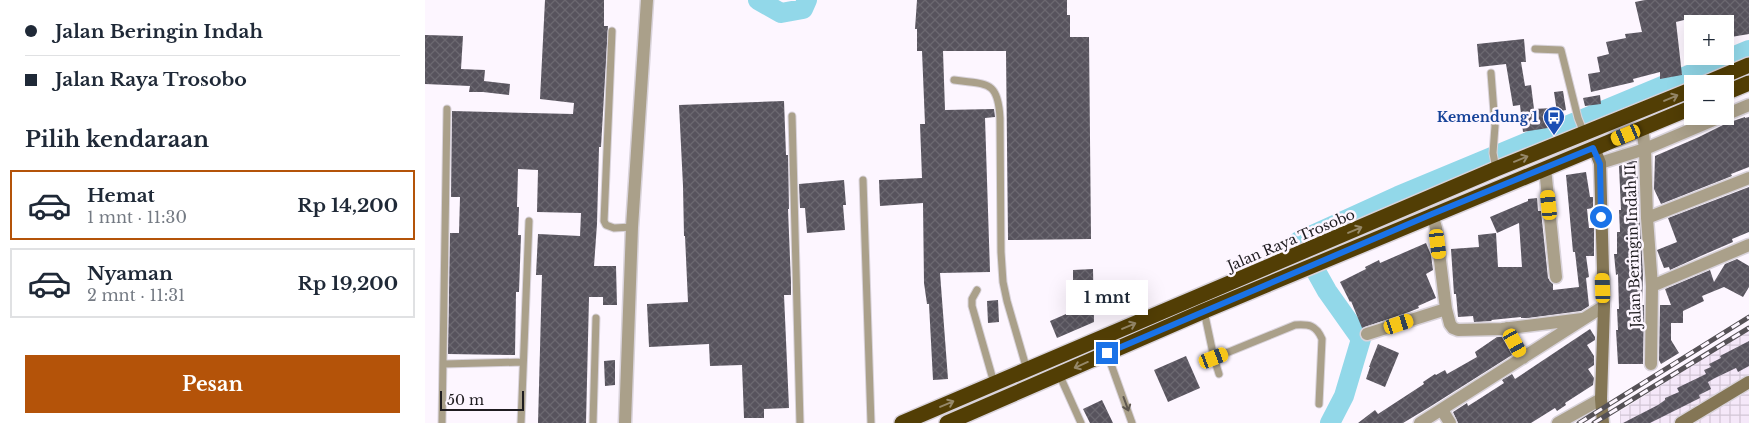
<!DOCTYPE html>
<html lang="id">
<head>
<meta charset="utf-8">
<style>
	body { margin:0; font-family:"Libre Baskerville",serif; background:#f2f2f3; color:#1f2937; height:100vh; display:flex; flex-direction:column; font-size:19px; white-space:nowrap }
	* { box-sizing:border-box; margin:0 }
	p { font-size:16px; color:#747a83 }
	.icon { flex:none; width:28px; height:28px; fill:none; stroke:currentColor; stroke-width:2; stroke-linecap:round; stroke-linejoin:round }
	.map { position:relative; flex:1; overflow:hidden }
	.sheet { display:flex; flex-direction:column; background:#fff; width:425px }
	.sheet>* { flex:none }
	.banner { display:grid; align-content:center; height:110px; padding:0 25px; background:#fff }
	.buttons { position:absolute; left:1259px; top:15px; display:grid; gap:10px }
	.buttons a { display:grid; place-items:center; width:50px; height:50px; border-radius:0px; background:#fff; box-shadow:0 5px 20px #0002; font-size:25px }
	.scale { position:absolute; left:15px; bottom:12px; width:84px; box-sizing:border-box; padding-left:5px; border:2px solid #1f1c20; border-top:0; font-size:14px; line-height:18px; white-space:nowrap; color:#1f1c20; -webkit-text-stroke:4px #fdf6ff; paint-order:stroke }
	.end { position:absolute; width:22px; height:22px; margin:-11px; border:6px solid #1a73e8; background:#fff; box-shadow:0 0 0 2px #fff }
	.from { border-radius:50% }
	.bubble { position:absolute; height:35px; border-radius:0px; background:#fff; box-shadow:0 5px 20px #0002; font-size:16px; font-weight:700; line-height:35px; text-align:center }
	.car { position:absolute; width:15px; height:30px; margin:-15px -8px; border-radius:6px; box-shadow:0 0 4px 1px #0007; background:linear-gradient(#f5c518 24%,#345 0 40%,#f5c518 0 76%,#345 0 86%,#f5c518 0) }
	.banner b { display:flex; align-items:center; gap:18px; height:48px; font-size:19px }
	.banner b+b { border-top:1px solid #e0e1e3 }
	.banner i { width:12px; height:12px; background:#1f2937 }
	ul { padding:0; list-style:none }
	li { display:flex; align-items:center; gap:15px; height:70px; margin:0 10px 8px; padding:0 15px; border:2px solid #e0e1e3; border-radius:0px }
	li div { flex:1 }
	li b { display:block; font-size:19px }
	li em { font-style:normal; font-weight:700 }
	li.active { border-color:#b45309 }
	li>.icon { width:45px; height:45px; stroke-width:1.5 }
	h2 { padding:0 25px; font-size:22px; line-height:60px }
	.action { display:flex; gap:10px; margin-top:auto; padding:10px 25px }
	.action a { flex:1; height:58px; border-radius:0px; background:#b45309; color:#fff; font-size:20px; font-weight:700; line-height:58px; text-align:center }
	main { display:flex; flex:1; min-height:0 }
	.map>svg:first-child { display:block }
	.industrial { fill:url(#industrial-grid) }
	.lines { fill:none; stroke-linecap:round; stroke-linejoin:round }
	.river { stroke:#92d8e9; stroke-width:20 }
	.building { fill:url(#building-cross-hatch) }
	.lane-casing { stroke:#d9d3db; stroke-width:9 }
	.street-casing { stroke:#d9d3db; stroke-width:15 }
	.secondary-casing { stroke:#d9d3db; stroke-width:15 }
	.highway-casing { stroke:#d9d3db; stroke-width:18 }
	.lane { stroke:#aaa08a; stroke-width:7 }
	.street { stroke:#aaa08a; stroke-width:12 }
	.secondary { stroke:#847655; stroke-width:12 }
	.highway { stroke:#523e05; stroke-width:15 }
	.rail-casing { stroke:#555156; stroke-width:5 }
	.rail { stroke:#fdf6ff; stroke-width:3; stroke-dasharray:9; stroke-linecap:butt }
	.oneway { stroke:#968869 }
	.oneway2 { stroke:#5e5750 }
	.route { stroke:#1a73e8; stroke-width:6 }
	.labels { text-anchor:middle; stroke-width:5; stroke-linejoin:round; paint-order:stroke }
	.transit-label { font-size:14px; font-weight:bold; fill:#164399; stroke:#fdf6ff; text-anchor:end }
	.street-label { font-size:14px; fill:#1f1c20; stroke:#fdf6ff }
</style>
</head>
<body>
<main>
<section class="sheet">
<div class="banner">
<b><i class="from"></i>Jalan Beringin Indah</b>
<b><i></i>Jalan Raya Trosobo</b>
</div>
<h2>Pilih kendaraan</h2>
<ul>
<li class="active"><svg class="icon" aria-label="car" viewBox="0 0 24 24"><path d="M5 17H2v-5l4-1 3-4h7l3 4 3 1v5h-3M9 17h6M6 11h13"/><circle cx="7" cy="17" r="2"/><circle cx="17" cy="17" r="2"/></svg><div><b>Hemat</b><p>1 mnt · 11:30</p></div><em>Rp 14,200</em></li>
<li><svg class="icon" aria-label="car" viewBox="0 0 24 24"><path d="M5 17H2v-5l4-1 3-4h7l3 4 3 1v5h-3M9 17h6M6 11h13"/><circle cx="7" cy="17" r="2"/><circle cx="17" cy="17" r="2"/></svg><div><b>Nyaman</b><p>2 mnt · 11:31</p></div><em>Rp 19,200</em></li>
</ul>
<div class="action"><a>Pesan</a></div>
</section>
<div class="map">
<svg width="1324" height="423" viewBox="0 0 1324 423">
	<defs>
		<pattern id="industrial-grid" width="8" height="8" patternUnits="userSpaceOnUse" patternTransform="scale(1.25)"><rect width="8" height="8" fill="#f5e8f9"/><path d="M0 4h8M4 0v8" fill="none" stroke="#d2c6d5"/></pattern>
		<pattern id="building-cross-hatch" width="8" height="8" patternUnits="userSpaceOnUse" patternTransform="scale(1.25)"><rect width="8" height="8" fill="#57535d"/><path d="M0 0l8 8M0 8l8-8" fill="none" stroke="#6b6870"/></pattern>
	</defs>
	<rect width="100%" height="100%" fill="#fdf6ff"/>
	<path class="industrial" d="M1324,330V423H1195V411Z"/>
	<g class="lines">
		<path class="river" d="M333,0L356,13L378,9L382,0
			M905,423L919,396L936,339L902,291L874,241L973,196L1324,50"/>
	</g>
	<path class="building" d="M120,0H179V26H183L176,147H174L172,224L169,266H191L192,305H178V297H164L161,423H113L117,275H111L113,234L155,236L156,213L112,212L113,170L93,169L92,207H94L93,235H96L94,292H91L90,355L23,354L25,233H34L35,197H26L27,111L148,114L149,103L115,99Z
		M492,0H642V15H645V37H664L666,239L583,240L581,51H518L520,110L569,109L570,117L560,118L565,272L515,273L523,379L508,380L504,304H502L499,283L498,203L455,206L454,180L497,178L495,124H500L497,51H492V29H490Z
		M1220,0H1324V34L1300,38V24H1260L1259,20L1251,22L1257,75L1235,79V72L1208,79L1209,82L1166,92L1163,74L1175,72L1172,57L1184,54L1181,42L1201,38L1200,34L1217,32L1210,2Z
		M0,35L38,36L36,69L60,70L59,81L85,84L84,95L58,92H44L45,86L0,84Z
		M1099,39L1101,62H1096L1100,86L1106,85L1109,109L1127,108L1129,127L1098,132L1095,105L1088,106L1081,64L1054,67L1052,44Z
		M1138,91L1141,110L1132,112L1129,92Z
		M1175,95L1176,104L1160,106L1158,98Z
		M359,101L361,155H363L364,209H363L366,283V295H359L364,408L339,409V418H319L317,365L285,366L284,344L224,347L222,304L263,302L260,236H259L258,186L254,105Z
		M1320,117V118L1324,117V167L1306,174L1307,176L1236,204L1229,189L1230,156L1274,137L1302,123Z
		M1208,161H1212L1218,275L1217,305H1219L1218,364H1193L1191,330H1193L1192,309H1194L1193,274L1191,275L1189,254H1192V232H1195L1194,210H1196L1194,166Z
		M1161,172L1165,197H1168V208L1162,209L1164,228H1169V256H1161L1164,277L1161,278L1164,306L1156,311L1103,318H1096V317L1066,320L1067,321L1049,322L1048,316L1033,317L1031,294H1029L1026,249L1054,247L1053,235L1071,233L1073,267H1097L1094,223L1072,233L1065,217L1103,201V199L1112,198L1113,211H1116L1123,278L1128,284V290L1154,287L1150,252H1148L1141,175Z
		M419,180L421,205H418L420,230L382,233L380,208H375L374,184Z
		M1324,187V232L1307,239L1308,242L1278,255L1245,270L1244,267L1239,268L1232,250L1252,242L1243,218Z
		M1001,243L1006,255L1008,270L1001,274L1011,298L993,306L994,308L984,312L937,328L926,301L925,302L915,282L941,269L940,267L954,260L955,263Z
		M1312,259L1324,266V287L1318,297L1299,287L1277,296L1279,301L1258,311V323H1246V340L1254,353L1236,364L1234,360L1235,305H1246L1240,289L1285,270L1289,282L1300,264Z
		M668,269L669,322L632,338L625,321L648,311V270Z
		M573,300L574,322L563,323L562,301Z
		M1165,329L1170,337V340L1162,345L1169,356V365L1163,369L1169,378L1168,385L1140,403L1141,405L1132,411L1130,408L1106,423H1033L1028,412L1042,403L1043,406L1051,401L1079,383L1077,380L1087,374L1090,379Z
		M1072,337H1077L1087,355L1003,408L978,423H933L950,410L953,414L999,384L998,382L1010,374L1011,375L1020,370L1022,374L1052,357L1050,352Z
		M1324,341V366L1313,372L1311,368L1290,378L1283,382L1286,389L1274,395L1275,398L1225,423H1198L1233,405L1240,400V398L1254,392L1252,388L1281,374L1279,370L1286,367L1284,364L1296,358L1295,356Z
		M953,344L974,353L960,387L941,379L945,367H944Z
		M761,356L775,388L743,402L729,370Z
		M190,360V385L180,386L179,361Z
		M677,400L688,423H665L658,409Z"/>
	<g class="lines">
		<g class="lane-casing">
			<path id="lane" d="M187,31L179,221L181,225L189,228L207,227
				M1110,49L1136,50L1153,118L1159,133
				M1066,73L1070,126L1068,153L1071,169
				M529,80C561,85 573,79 575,118L576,252L578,282L582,301L602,370
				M367,116L375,423
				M438,180L446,423
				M552,290L547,299V306L569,383
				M779,311L789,358L794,374
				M682,353L707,423
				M789,358L870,325C884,324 891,325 897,339L894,404
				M19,364L98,362
				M634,374L656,423
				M17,423L22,109
				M96,423L104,221
				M168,423L171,318"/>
		</g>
		<g class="street-casing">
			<path id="street" d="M1300,115L1324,105
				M1217,128L1220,149L1222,218L1227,286L1226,364
				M1175,163L1220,149L1298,116
				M1120,168L1131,277
				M1007,214L1011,228L1021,309L1025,324L1028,328L1033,330L1077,329L1157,319
				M1222,218L1324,178
				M1227,286L1324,245
				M1082,328L1098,358
				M942,334L1021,309
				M1017,410L1025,423
				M200,423L207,227L222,0
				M995,423L1179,306
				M1133,423L1176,399"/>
		</g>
		<g class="secondary-casing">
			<path id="secondary" d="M1169,148L1175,163L1179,306L1176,399L1178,423
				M1256,423L1324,382"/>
		</g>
		<g class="highway-casing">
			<path id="highway" d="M1279,84L1324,65
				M1300,93L1324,83
				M477,423L1071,169L1268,89
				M522,423L779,311L1268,107"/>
		</g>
		<use href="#lane" class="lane"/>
		<use href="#street" class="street"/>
		<use href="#secondary" class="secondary"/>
		<use href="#highway" class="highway"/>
		<g class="rail-casing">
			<path id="rail" d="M1154,423L1324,317
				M1169,423L1324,328"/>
		</g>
		<use href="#rail" class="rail"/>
	</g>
	<defs><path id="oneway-shaft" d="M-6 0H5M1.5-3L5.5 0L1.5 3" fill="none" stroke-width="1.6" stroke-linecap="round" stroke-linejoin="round" transform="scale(1.25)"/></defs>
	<g class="oneway">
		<use href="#oneway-shaft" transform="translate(1246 98) rotate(-23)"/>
		<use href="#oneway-shaft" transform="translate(1096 159) rotate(-22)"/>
		<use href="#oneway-shaft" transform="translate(930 230) rotate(-23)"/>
		<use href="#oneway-shaft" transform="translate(704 326) rotate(-23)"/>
		<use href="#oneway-shaft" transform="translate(656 365) rotate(156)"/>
		<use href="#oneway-shaft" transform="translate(522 404) rotate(-23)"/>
	</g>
	<use class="oneway2" href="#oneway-shaft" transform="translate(701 404) rotate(70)"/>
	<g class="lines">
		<path class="route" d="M682,353L1007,214L1168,148L1175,164L1176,217"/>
	</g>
	<defs>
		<g id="bus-pin" transform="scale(1.125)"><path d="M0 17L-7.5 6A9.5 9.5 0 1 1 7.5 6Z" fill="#1a4fb4" stroke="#fdf6ff"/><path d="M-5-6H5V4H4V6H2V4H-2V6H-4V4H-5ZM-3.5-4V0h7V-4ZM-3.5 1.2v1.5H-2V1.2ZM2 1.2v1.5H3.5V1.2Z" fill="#fff"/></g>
	</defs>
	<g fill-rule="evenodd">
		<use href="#bus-pin" x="1129" y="117"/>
	</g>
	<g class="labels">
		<g class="transit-label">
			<text x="1113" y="122">Kemendung 1</text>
		</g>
		<g class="street-label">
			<text transform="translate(866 240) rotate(-23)" y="5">Jalan Raya Trosobo</text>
			<text transform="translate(1208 246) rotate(-92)" y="5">Jalan Beringin Indah II</text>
		</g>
	</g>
</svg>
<div class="buttons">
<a>+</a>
<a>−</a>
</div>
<div class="scale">50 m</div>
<i class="end from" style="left:1176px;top:217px"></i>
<i class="end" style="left:682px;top:353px"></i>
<div class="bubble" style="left:641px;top:280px;width:82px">1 mnt</div>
<i class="car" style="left:1201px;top:135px;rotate:248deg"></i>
<i class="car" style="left:1124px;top:205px;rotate:354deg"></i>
<i class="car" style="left:1013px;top:244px;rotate:173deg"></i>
<i class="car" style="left:1178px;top:288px;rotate:358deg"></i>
<i class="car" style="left:974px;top:324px;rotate:72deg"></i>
<i class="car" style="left:1090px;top:343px;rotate:151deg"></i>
<i class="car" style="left:789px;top:358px;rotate:69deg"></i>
</div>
</main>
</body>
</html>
